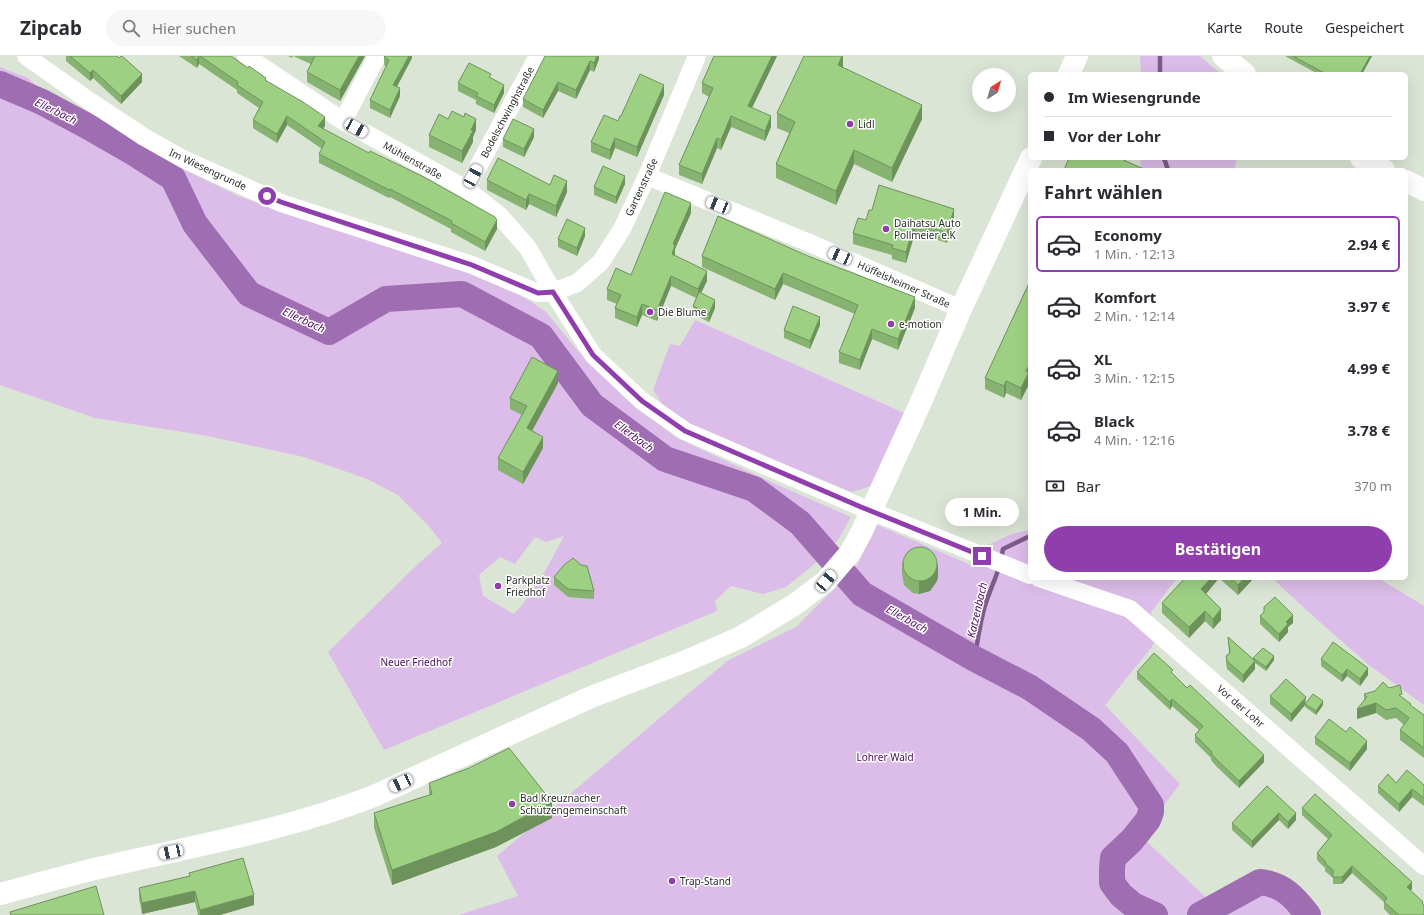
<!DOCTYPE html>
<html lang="de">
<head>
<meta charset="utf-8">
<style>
	body { margin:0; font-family:"Noto Sans",sans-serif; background:#f7f7f7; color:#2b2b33; height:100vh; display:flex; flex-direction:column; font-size:15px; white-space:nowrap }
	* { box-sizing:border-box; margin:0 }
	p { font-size:13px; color:#7c7c81 }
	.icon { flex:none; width:22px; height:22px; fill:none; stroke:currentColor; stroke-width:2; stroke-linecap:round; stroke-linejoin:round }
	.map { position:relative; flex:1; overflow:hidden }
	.panel { position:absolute; left:1028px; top:112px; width:380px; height:412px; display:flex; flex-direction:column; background:#fff; border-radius:6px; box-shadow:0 4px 16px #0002 }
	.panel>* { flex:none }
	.top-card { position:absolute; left:1028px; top:16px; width:380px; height:88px; border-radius:6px; box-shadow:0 4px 16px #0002; display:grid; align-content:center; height:88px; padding:0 16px; background:#fff }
	.needle { width:26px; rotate:37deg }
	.fabs { position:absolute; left:972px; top:12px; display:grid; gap:8px }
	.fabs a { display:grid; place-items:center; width:44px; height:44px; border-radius:50%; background:#fff; box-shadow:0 4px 16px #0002; font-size:20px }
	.end { position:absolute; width:18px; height:18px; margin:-9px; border:5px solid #903ead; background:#fff; box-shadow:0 0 0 2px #fff }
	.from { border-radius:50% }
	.bubble { position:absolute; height:28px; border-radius:14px; background:#fff; box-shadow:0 4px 16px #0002; font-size:13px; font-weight:700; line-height:28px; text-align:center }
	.car { position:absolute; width:12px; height:24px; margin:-12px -6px; border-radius:5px; box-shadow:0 0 3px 1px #0007; background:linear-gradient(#fff 24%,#345 0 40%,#fff 0 76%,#345 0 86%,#fff 0) }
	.top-card b { display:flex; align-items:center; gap:14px; height:38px; font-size:15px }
	.top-card b+b { border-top:1px solid #e1e1e2 }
	.top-card i { width:10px; height:10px; background:#2b2b33 }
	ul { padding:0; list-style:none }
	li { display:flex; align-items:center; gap:12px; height:56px; margin:0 8px 6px; padding:0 8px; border:2px solid transparent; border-radius:6px }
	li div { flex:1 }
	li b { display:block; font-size:15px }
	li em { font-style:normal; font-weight:700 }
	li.selected { border-color:#903ead }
	li>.icon { width:36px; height:36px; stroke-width:1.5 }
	h2 { padding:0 16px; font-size:18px; line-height:48px }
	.pay { display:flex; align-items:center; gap:10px; height:44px; padding:0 16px; font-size:15px }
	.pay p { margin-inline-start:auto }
	.button { display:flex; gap:8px; margin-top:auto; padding:8px 16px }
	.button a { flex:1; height:46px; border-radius:24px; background:#903ead; color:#fff; font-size:16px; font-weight:700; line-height:46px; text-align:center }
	header { display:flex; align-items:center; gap:24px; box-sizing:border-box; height:56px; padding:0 20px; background:#fff; border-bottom:1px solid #e1e1e2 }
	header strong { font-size:19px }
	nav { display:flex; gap:22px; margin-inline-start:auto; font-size:14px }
	.search { width:280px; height:36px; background:#f7f7f7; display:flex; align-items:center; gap:10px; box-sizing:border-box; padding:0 14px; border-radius:22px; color:#7c7c81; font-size:15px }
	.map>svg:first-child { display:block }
	.green { fill:#dcbce8; fill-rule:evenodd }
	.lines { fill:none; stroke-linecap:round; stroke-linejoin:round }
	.stream { stroke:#7c5a89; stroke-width:4.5 }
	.river { stroke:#9f6db2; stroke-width:26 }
	.minor { stroke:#fff; stroke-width:18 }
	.major { stroke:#fff; stroke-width:22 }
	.wall { fill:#87b371 }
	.shaded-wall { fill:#6e925c }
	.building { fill:#9dd083; stroke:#6e925c }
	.route { stroke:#903ead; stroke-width:5 }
	.poi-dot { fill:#903ead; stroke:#fff; stroke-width:1.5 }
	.labels { text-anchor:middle; stroke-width:3; stroke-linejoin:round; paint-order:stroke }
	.street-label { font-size:10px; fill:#2a2e28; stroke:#fff }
	.poi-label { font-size:10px; fill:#2a2e28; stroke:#fff; text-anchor:start }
	.park-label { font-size:10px; fill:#4c0661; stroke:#fff }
	.water-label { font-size:11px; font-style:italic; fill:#500d65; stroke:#fff }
</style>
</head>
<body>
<header>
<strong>Zipcab</strong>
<div class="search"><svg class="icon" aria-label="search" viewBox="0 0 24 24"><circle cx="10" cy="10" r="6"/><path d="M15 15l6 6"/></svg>Hier suchen</div>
<nav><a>Karte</a><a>Route</a><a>Gespeichert</a></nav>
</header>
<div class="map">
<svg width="1424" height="859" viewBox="0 0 1424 859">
	<rect width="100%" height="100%" fill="#dbe5d6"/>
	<path class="green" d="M1140,0H1200L1221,18H1141Z
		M0,11L28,22L56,48L125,86L157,100L238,140L326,171L433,196L416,201L441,200L500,228L530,245L546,256L578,295L628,345L677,382L760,421L851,461L838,484L811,511L786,531L763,538L731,530L715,545L717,555L384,694L328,596L419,507L442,487L427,468L398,439L367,423L304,401L208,380L95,362L0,329ZM564,480C549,508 536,535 514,558L483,540L479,519L500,501L515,508L535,481L546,486Z
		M1141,102H1237L1234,114H1140Z
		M695,264L904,357L871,430L852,436L694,371L666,354L653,334L670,288L680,290Z
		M877,469L976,511L983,491L1012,478L1030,474V522H1177L1151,556L1154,588L1105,649L1180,728L1141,780L1215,850L1272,814L1319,859H459L518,840L497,800L727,605L796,571L856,511Z
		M1272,522H1378L1424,550V649L1369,609L1314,561Z"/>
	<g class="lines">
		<path class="stream" d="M1160,0V18
			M1164,102L1168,114
			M1001,503L1003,493L1030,480
			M975,603C977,586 980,569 984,553C988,538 995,525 999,511"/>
		<path class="river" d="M0,28L42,46L87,70L134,97L173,122L195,168L249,238L329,276L386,243L462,238L541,280L592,349L665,403L754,433L800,467L862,538L975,603L1029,631L1091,673L1117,697L1151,749V756L1148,764L1132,784L1113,802L1112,813V827L1121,839L1133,849L1155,859
			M1200,859L1260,826C1283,828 1295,842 1308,859"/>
		<path class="minor" d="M26,0L88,44L144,81L183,103L281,147L472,209L538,237L553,236L593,299L642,345L685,375L861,451L1030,519
			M246,0L343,65L466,133L499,159L528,192L553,236L577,227L601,206L622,173L647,120L697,0
			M343,65L377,0
			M647,120L812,188L961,253
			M466,133L538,0
			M1039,522L1130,553L1424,810"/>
		<path class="major" d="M1223,0L1245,18
			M1069,18L1077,0
			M1361,102L1384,114
			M1406,125L1424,134
			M0,838C34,829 69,819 103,811C194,790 287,774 374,740L591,641L686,605L741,581L794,549L826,525L850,497L861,477L920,348L961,253L1031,102"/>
	</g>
	<path class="wall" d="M66,0H117L142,26L121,48L93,22L90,25L66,5Z
		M179,0H231L266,25L325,70L323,73L497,173L485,195L451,176V173L390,141L389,142L319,107V98L322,93L287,69L277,87L253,72V64L259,52L237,37V34L199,8L197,12Z
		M288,0H365L340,45L307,26V16L311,8L293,0L292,2Z
		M412,0V2L397,31L400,40L390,62L370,52V44L386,10L384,9V1Z
		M599,0V3L594,16L590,14L576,43L558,35L543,62L523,51V43L545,2Z
		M777,0L752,52L771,71L765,85L731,71L721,94L717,92L702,128L679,119V109L709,41L702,37V27Z
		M843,0V12L922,63L892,126L854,108L836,149L776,122V108L789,77L777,72V57Z
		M1285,0H1372L1362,18H1318Z
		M491,22L504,37L494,57L476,48V44L458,35V27Z
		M664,39L637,101L615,92L610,104L591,96V86L618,65L621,60Z
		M448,63L476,74L473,81V86L462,107L429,91V79Z
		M534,81L524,101L503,91V83Z
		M487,124L550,129L567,136L556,161L529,148L526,154L487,134Z
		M625,128L616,148L594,139V131Z
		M872,154L954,164L947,187L915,177L906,207L892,203V199L853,188V177L866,164Z
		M691,157L675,193V200L707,225L701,237L715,252L709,266L693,258V250L696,242L671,230L657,265L642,259L637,271L615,262V252L617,248L607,244V233L631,219Z
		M718,160L915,252L898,294L872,283L860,314L839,307V296L855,258L783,228L775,244L702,211V200Z
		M585,180L577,200L558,191V183Z
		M1030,225V318L1029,321V328L1021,344L1006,337L1004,342L985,333V322Z
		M820,269L810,293L784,282V274Z
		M558,327L532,375L543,392L523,428L498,414V402L522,359L510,353V342Z
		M902,506L938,520L937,525L930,535L919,538L913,537L904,529L902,518Z
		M554,521L594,535V543L568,541L554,529Z
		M1185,522H1253V523L1238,539L1219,522L1206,538L1221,564L1213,573L1205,565L1189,582L1162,557V547Z
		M1260,560L1293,567L1288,571V576L1279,586L1260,568Z
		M1228,581L1253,603V602L1274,604L1266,615L1255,607V613L1243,627L1227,613L1226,608V600L1229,597Z
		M1321,603L1368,619L1360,630L1347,620L1342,626L1321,610Z
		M1137,616L1173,619L1264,706L1239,732L1216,710L1211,704V702L1195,686V679L1199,674L1172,650L1170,654L1137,623Z
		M1364,638L1402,641L1411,650L1424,659V702L1400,684V674L1404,669L1396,662L1386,664L1376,657L1357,663L1364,644Z
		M1270,640L1306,647L1323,649L1316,659L1305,651V649L1291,666L1270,648Z
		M1346,676L1367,693L1350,715L1315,688V681Z
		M429,727L552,762L496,791L392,829L374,772V757L429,739Z
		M1396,727L1424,729V750L1412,741L1399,756L1378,737V730Z
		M1267,730L1296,764L1288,773L1279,764L1252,792L1232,774V767Z
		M1302,752L1412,833L1410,835L1423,848L1424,859H1390L1384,853V846L1352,817L1342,828H1333V822L1325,815V812L1317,804V797L1328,783L1302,759Z
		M189,817L254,849L220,859H198L195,846L142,858L139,842V832L189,820Z"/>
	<path class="shaded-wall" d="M199,0V8L197,12V4Z
		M359,0H365L340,45V34Z
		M409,0H412V2L393,37V29Z
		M597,0H599V3L594,16V7Z
		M772,0H777L748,60V50Z
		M842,0H843V11L838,23V9Z
		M1370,0H1372L1362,18H1360Z
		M590,5V14L576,43V34Z
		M93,14V22L90,25V17Z
		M142,18V26L121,48V40Z
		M558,26V35L543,62V54Z
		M504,29V37L494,57V49Z
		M664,29V39L637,101V91Z
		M400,32V40L390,62V54Z
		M922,49V63L892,126V112Z
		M287,60V69L277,87V78Z
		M731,60V71L721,94V84Z
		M771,60V71L765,85V75Z
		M325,61V70L318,79V70Z
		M476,63V74L473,81V86L462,107V95L471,74Z
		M534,73V81L524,101V93Z
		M615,82V92L610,104V94Z
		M717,82V92L702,128V118Z
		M854,94V108L836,149V135Z
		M625,120V128L616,148V141Z
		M567,125V136L556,161V150Z
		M529,138V148L526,154V144Z
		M691,147V157L675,193V200L672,208V198L673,188Z
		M954,153V164L947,187V177Z
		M497,164V173L485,195V186Z
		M915,166V177L906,207V196Z
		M585,172V180L577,200V192Z
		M707,215V225L698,243V233Z
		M783,217V228L775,244V233Z
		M671,220V230L657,265V254Z
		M915,241V252L898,294V283Z
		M715,244V252L709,266V258Z
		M642,248V259L637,271V261Z
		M820,261V269L810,293V285Z
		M872,273V283L860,314V304Z
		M1030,307V318L1029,321V328L1021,344V332L1026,315Z
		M558,315V327L527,384V372Z
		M1006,325V337L1004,342V330Z
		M543,381V392L523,428V416Z
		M938,508V520L937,525L930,535L919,538V526Z
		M1211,522H1219L1201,544V533Z
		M1244,522H1253V523L1238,539V529Z
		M1221,553V564L1213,573V563Z
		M1205,555V565L1189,582V571Z
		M1293,559V567L1288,571V576L1279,586V578L1286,566Z
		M1274,600V604L1266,615V611Z
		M1255,605V613L1243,627V619Z
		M1368,612V619L1360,630V623Z
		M1347,613V620L1342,626V619Z
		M1306,641L1305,649L1291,666V658Z
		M1172,643V650L1170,654V646Z
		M1323,645V649L1316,659V655Z
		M1376,647V657L1357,663V653Z
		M1367,685V693L1350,715V707Z
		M1264,699V706L1239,732V725Z
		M1412,733V741L1399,756V748Z
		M552,746V762L496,791L392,829V814Z
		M1279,757V764L1252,792V785Z
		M1296,757V764L1288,773V766Z
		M1352,810V817L1342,828V821Z
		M1412,826V833L1407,839V831Z
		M195,835V846L142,858V847Z
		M254,839V849L220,859H200V854Z"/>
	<path class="building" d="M70,0H117L119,2L121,0H122L142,18L121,40L93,14L90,17Z
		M191,0H199L197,4Z
		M200,0H231L248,12L249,10L266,22L265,24L303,46L325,61L318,70L369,97L370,95L424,121L495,161L497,164L485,186L451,167L452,165L390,133L389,134L319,98L325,86L287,60L277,78L253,64L263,46L237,29L238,26Z
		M314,0H359L340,34L307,16L315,0Z
		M385,0H409L393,29L400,32L390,54L370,44L389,4L384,1Z
		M545,0H597L594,7L590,5L576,34L558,26L543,54L523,43Z
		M714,0H772L748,50L771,60L765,75L731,60L721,84L717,82L702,118L679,109L713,32L702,27Z
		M804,0H842L838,9L922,49L892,112L854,94L836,135L776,108L795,66L777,57Z
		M1293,0H1370L1360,18H1326Z
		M469,7L491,18L489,21L504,29L494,49L476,40L478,37L458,27Z
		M640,18L664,29L637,91L615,82L610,94L591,86L604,59L618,65L620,60H621Z
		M452,55L464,61L465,57L476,63L471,74L473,75L462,95L429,79L439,58L448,63Z
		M513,63L534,73L524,93L503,83Z
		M498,102L550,129L554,119L567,125L556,150L529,138L526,144L487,124Z
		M1069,102H1119L1146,114H1064Z
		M603,110L625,120L616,141L594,131Z
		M879,129L954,153L947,177L915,166L906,196L892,192L893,189L853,177L858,162L866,164L869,154H872Z
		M665,136L691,147L673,188L675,189L672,198L707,215L698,233L671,220L657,254L642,248L637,261L615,252L621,239L607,233L616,212L631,219Z
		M718,160L808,200L915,241L898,283L872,273L860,304L839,296L858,249L783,217L775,233L702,200Z
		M567,163L585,172L577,192L558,183Z
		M1030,225V307L1026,315L1029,316L1021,332L1006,325L1004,330L985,322Z
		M699,236L715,244L709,258L693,250Z
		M793,250L820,261L810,285L784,274Z
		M532,301L558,315L527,372L543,381L523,416L498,402L527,350L510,342Z
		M903 508a17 17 0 1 1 34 0a17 17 0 1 1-34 0Z
		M573,502L581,509L587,510L594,535L568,533L554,521L564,509Z
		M1185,522H1211L1201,533L1221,553L1213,563L1205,555L1189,571L1162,547Z
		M1231,522H1244L1238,529Z
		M1275,541L1293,559L1286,566L1288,568L1279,578L1260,560L1264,556V551Z
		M1228,581L1255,605L1243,619L1227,605L1226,600L1230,597Z
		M1333,586L1368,612L1360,623L1347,613L1342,619L1321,603Z
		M1263,592L1274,600L1266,611L1253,602Z
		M1154,597L1173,614L1171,616L1187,632L1190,629L1264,699L1239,725L1216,703L1211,697L1212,696L1195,679L1203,670L1172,643L1170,646L1137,616Z
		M1286,623L1306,641L1291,658L1270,640Z
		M1383,626L1389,632L1400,629L1402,638L1399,639L1411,648L1410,649L1424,659V692L1400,674L1409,662L1396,652L1386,654L1376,647L1357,653L1367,641L1364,638L1375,635Z
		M1313,638L1323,645L1316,655L1305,648Z
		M1329,663L1346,676L1350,671L1367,685L1350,707L1315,681Z
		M509,692L552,746L496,776L392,814L374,757L432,738L429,727L469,712Z
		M1407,714L1424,729V742L1412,733L1399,748L1378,730L1388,718L1396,727Z
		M1267,730L1296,757L1288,766L1279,757L1252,785L1232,767Z
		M1315,738L1412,826L1407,831L1423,846L1422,847L1424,849V859H1399L1384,846L1387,842L1352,810L1342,821H1333V814L1325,807L1326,806L1317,797L1332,779L1302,752Z
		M243,802L254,839L200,854L195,835L142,847L139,832L190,820L189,817Z
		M96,830L104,859H11L10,856Z"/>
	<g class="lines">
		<path class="route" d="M267,140L281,146L472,209L538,237L553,236L593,299L642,345L685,375L861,451L982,500"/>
	</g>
	<g class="poi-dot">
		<circle cx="850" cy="68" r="4"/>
		<circle cx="886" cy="173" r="4"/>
		<circle cx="650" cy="256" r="4"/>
		<circle cx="891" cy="268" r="4"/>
		<circle cx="498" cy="530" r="4"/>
		<circle cx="512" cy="748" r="4"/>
		<circle cx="672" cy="825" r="4"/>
	</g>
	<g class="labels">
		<g class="street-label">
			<text transform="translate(507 56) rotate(-62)" y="4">Bodelschwinghstraße</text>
			<text transform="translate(413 104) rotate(29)" y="4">Mühlenstraße</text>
			<text transform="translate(208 113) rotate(25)" y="4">Im Wiesengrunde</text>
			<text transform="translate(641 131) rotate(-65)" y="4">Gartenstraße</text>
			<text transform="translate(904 228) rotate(24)" y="4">Hüffelsheimer Straße</text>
			<text transform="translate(1241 650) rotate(41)" y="4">Vor der Lohr</text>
		</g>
		<g class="poi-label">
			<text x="858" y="72">Lidl</text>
			<text x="894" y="171">Daihatsu Auto<tspan x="894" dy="12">Pollmeier e.K</tspan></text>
			<text x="658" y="260">Die Blume</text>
			<text x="899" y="272">e-motion</text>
			<text x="506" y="528">Parkplatz<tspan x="506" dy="12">Friedhof</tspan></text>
			<text x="520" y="746">Bad Kreuznacher<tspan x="520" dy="12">Schützengemeinschaft</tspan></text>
			<text x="680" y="829">Trap-Stand</text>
		</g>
		<g class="park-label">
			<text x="416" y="610">Neuer Friedhof</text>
			<text x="885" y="705">Lohrer Wald</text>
		</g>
		<g class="water-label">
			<text transform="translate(56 55) rotate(26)" y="4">Ellerbach</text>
			<text transform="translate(304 264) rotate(25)" y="4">Ellerbach</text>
			<text transform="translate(634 380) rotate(36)" y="4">Ellerbach</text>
			<text transform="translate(977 554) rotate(-77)" y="4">Katzenbach</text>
			<text transform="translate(907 563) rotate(29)" y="4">Ellerbach</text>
		</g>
	</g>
</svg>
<div class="fabs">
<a><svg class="needle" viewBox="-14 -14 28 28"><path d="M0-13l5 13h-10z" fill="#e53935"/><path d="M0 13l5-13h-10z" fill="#7c7c81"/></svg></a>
</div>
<i class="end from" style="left:267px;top:140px"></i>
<i class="end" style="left:982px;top:500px"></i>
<div class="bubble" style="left:945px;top:442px;width:74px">1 Min.</div>
<i class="car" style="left:356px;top:72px;rotate:119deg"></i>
<i class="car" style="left:473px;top:120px;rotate:28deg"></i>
<i class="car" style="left:718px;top:149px;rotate:292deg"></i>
<i class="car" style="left:840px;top:200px;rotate:294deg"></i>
<i class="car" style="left:826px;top:525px;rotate:40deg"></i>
<i class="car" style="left:401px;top:727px;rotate:245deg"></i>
<i class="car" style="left:171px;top:796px;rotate:258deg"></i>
<div class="top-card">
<b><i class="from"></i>Im Wiesengrunde</b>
<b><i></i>Vor der Lohr</b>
</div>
<section class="panel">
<h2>Fahrt wählen</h2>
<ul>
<li class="selected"><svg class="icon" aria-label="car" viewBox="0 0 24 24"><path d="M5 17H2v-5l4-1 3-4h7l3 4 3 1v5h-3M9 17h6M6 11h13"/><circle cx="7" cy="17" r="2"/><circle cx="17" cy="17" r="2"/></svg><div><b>Economy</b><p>1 Min. · 12:13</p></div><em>2.94 €</em></li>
<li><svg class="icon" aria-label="car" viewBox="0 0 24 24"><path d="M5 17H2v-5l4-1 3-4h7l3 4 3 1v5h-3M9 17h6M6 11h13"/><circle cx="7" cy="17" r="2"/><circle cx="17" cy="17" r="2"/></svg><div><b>Komfort</b><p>2 Min. · 12:14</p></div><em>3.97 €</em></li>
<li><svg class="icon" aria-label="car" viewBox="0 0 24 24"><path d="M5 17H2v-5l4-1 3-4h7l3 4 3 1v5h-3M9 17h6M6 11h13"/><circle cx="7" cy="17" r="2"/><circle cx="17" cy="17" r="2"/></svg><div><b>XL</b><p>3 Min. · 12:15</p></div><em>4.99 €</em></li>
<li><svg class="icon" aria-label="car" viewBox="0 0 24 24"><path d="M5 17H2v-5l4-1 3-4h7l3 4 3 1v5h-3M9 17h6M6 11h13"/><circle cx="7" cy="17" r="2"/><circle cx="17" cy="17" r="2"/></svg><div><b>Black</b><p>4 Min. · 12:16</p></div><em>3.78 €</em></li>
</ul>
<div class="pay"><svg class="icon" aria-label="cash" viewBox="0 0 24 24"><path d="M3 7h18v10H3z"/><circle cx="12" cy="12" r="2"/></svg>Bar<p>370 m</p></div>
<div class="button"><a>Bestätigen</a></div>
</section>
</div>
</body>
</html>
